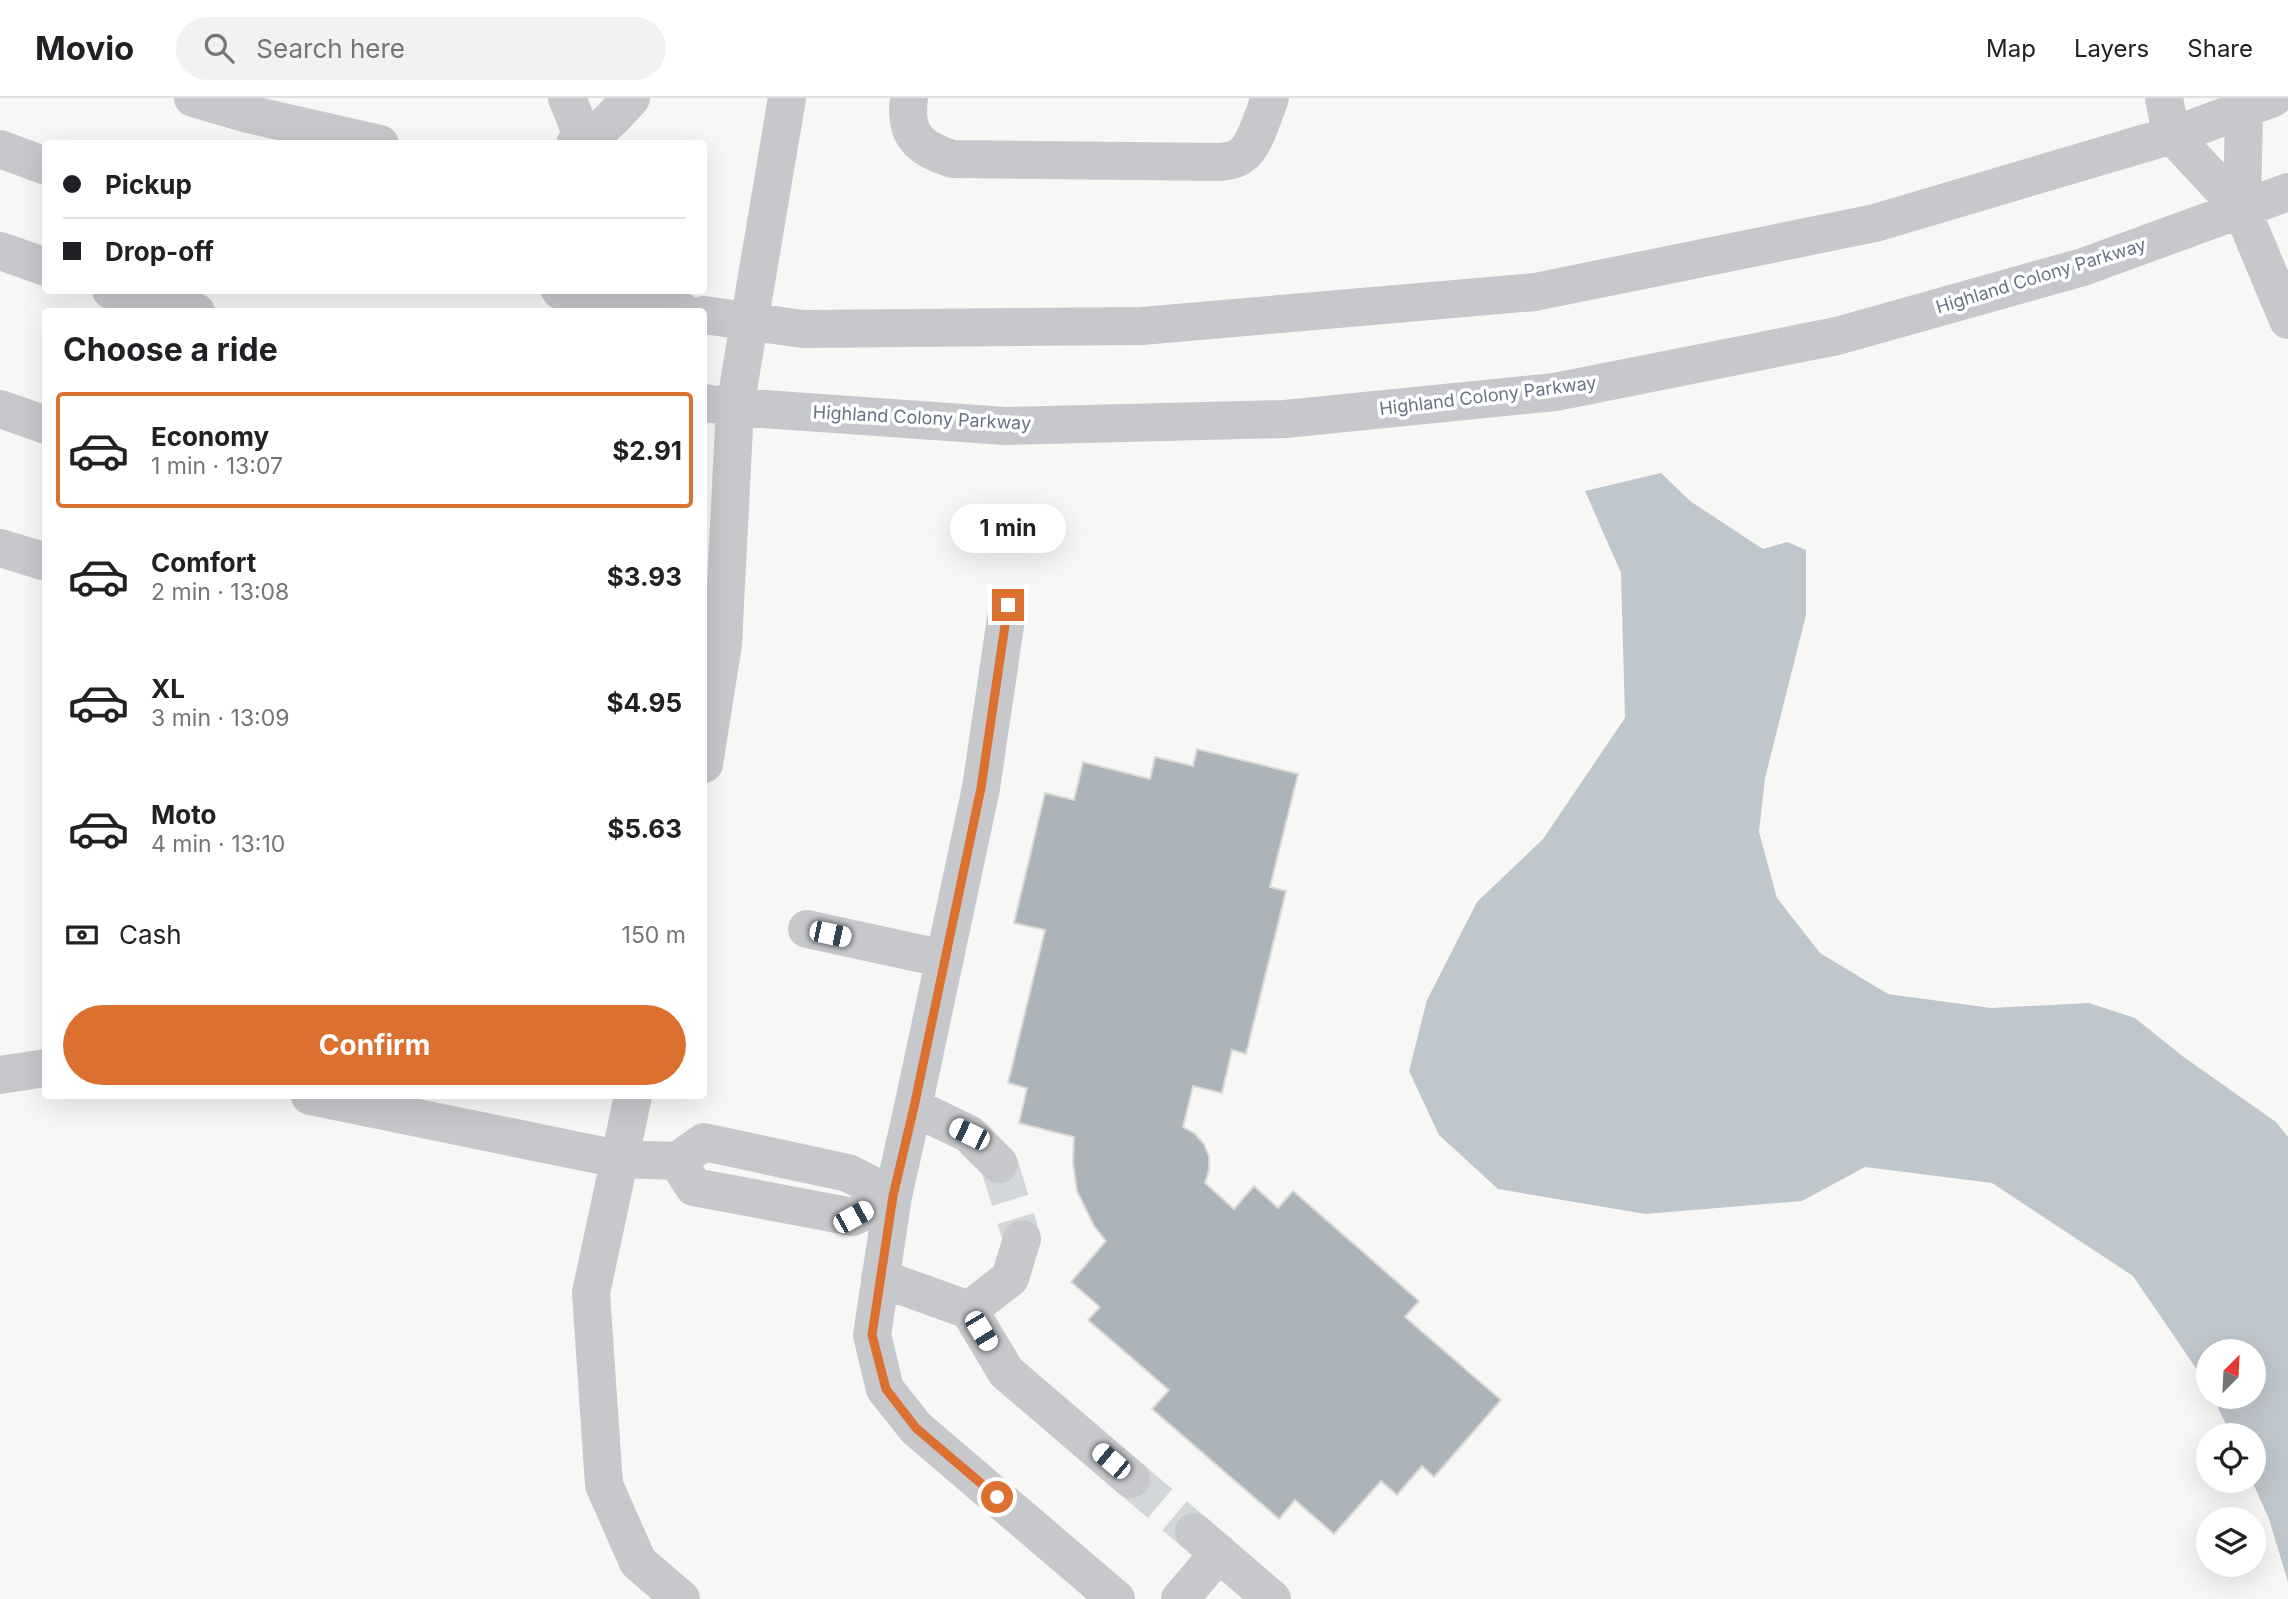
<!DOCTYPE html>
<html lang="en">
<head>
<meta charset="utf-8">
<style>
	body { margin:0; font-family:Inter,sans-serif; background:#f2f2f2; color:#202124; height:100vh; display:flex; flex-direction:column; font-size:26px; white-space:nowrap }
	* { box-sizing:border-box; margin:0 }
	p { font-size:23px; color:#757577 }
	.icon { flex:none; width:38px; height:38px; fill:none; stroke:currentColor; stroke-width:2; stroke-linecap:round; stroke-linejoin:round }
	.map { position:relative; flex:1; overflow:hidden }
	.panel { position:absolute; left:42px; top:210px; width:665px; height:791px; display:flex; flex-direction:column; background:#fff; border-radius:7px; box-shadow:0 7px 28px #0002 }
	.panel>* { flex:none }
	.top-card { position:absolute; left:42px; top:42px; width:665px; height:154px; border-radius:7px; box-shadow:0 7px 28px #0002; display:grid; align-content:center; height:154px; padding:0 21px; background:#fff }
	.needle { width:46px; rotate:24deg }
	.tools { position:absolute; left:2196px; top:1241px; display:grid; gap:14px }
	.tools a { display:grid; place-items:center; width:70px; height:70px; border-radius:50%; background:#fff; box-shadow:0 7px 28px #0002; font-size:35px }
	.end { position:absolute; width:32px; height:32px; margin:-16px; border:9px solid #dc7031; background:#fff; box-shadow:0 0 0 4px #fff }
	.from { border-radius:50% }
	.bubble { position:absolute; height:49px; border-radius:24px; background:#fff; box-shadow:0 7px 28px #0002; font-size:23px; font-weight:700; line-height:49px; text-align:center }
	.car { position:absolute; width:21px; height:42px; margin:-21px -10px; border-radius:9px; box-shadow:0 0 5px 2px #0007; background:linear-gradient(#fff 24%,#345 0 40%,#fff 0 76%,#345 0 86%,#fff 0) }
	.top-card b { display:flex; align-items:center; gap:24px; height:66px; font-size:26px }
	.top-card b+b { border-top:2px solid #e0e0e0 }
	.top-card i { width:18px; height:18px; background:#202124 }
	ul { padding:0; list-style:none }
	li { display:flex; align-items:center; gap:21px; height:116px; margin:0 14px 10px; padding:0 7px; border:4px solid transparent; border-radius:7px }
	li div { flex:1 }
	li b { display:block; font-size:26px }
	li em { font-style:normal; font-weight:700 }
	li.active { border-color:#dc7031 }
	li>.icon { width:63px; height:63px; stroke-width:1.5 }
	h2 { padding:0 21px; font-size:32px; line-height:84px }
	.pay { display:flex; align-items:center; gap:18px; height:77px; padding:0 21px; font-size:26px }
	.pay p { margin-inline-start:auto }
	.primary-button { display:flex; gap:14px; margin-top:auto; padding:14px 21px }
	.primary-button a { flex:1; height:80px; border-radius:42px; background:#dc7031; color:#fff; font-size:28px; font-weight:700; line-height:80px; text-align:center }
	header { display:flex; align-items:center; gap:42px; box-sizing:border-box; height:98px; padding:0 35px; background:#fff; border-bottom:2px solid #e0e0e0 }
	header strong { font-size:33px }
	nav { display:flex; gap:38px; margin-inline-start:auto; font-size:24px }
	.search { width:490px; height:63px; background:#f2f2f2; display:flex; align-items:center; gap:18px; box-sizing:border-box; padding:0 24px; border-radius:38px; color:#757577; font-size:26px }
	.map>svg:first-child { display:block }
	.water { fill:#c0c7cc }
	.building { fill:#acb3b9; stroke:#d9d9d8; stroke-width:2 }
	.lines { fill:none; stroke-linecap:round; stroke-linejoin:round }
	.minor-tunnel { stroke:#d3d7d9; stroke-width:38; stroke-dasharray:38 19; stroke-linecap:butt }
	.minor { stroke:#c6c8cc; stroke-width:38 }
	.route { stroke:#dc7031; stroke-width:9 }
	.labels { text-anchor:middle; stroke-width:7; stroke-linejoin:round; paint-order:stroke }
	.street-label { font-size:18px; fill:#687485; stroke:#fff }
</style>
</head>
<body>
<header>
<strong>Movio</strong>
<div class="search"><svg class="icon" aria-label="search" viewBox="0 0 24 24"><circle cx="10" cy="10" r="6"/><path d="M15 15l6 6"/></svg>Search here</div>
<nav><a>Map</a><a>Layers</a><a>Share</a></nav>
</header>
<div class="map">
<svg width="2288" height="1501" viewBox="0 0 2288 1501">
	<rect width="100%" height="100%" fill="#f7f8f5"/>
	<path class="water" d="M1661,375L1690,403L1763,451L1787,444L1806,452V517L1765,680L1759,734L1777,800L1820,855L1888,896L1991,910L2089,905L2135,920L2185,960L2276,1024L2288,1039V1484L2269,1421L2252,1383L2254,1382V1337H2231L2213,1299L2254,1298V1253H2208V1288L2133,1178L1992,1085L1865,1069L1802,1103L1645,1116L1498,1091L1439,1037L1409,973L1427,902L1477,804L1543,741L1625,620L1621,475L1585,393Z"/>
	<path class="building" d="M1197,651L1298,676L1270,789L1286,793L1246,956L1232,952L1222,995L1193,988L1183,1029L1195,1036L1204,1046L1209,1059V1072L1205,1085L1234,1111L1254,1088L1278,1110L1293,1093L1419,1203L1405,1219L1501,1302L1434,1379L1422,1368L1397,1397L1381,1383L1334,1436L1295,1402L1279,1421L1152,1311L1169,1292L1088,1222L1100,1209L1071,1184L1106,1143L1094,1128L1077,1093L1073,1066L1074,1039L1019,1025L1027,990L1008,985L1045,832L1014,825L1045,695L1074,702L1083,664L1150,681L1155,659L1193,668Z"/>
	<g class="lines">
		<path class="minor-tunnel" d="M999,1066L1022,1141
			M1131,1381L1194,1434"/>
		<path class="minor" d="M193,0L248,16L380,46
			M567,0L584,42
			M909,0C904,37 919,51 953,61L1220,64C1228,63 1236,62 1242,57C1255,48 1264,15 1270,0
			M2164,0L2171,36L2242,112L2288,222
			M2240,0L2244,11L2242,112
			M575,46C599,36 614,19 631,0
			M0,51L46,68
			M0,153L46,169
			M111,192L196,214
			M560,192L683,214
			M704,217L803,231L1142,228L1535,194L1875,125L2186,33L2273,0
			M704,305L735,309L1005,328L1285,321L1555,294L1837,238L2083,169L2288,94
			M0,311L46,327
			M0,450L46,464
			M1008,507L981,690L913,1009L893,1098L872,1237L885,1291L916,1330L1116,1501
			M704,666L723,546L735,309L787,0
			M807,831L945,861
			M0,977L46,970
			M310,998L618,1061L677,1063
			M633,998L591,1195L604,1387L638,1464L681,1501
			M913,1009L969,1036L999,1066
			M704,1044L848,1075L893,1098L853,1119L694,1089L677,1063Z
			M1022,1141L1010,1180L969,1212L1006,1274L1131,1381
			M880,1180L969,1212
			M1194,1434L1272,1501
			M1180,1501L1219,1455"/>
	</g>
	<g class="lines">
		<path class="route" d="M997,1399L916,1330L886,1291L872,1237L893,1098L914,1009L981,690L1008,507"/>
	</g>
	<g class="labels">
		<g class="street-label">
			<text transform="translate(2041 178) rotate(-17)" y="6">Highland Colony Parkway</text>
			<text transform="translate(1488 298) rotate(-7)" y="6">Highland Colony Parkway</text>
			<text transform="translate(922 320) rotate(3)" y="6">Highland Colony Parkway</text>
		</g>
	</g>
</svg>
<div class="tools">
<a><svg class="needle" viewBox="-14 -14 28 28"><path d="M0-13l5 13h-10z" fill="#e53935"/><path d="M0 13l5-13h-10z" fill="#757577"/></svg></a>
<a><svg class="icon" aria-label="locate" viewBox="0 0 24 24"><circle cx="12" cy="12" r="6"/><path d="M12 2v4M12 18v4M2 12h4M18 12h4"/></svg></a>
<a><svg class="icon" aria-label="layers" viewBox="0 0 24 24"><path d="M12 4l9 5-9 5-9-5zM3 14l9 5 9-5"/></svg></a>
</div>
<i class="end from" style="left:997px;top:1399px"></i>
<i class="end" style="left:1008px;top:507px"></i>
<div class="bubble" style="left:950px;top:406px;width:116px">1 min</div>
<i class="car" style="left:830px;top:836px;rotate:102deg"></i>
<i class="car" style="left:969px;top:1036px;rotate:296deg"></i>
<i class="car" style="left:853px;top:1119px;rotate:61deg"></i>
<i class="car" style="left:981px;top:1233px;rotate:149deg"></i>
<i class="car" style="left:1111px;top:1363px;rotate:310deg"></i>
<div class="top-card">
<b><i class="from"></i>Pickup</b>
<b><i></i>Drop-off</b>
</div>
<section class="panel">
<h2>Choose a ride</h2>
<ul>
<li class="active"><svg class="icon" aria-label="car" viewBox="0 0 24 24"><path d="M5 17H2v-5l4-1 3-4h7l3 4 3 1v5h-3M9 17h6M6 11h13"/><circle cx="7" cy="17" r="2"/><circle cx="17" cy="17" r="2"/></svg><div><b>Economy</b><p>1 min · 13:07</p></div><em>$2.91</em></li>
<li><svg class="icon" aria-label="car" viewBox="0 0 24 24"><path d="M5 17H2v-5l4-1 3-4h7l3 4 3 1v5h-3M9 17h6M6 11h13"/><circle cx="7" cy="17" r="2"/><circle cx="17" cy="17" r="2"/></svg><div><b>Comfort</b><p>2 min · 13:08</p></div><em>$3.93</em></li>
<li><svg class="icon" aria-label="car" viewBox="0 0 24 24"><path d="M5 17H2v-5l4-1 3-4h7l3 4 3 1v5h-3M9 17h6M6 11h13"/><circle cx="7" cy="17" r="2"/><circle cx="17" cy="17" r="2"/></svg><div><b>XL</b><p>3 min · 13:09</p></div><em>$4.95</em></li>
<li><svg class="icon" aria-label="car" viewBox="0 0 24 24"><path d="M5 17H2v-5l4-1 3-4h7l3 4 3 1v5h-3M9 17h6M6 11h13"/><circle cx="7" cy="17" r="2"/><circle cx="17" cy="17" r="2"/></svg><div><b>Moto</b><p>4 min · 13:10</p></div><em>$5.63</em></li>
</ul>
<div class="pay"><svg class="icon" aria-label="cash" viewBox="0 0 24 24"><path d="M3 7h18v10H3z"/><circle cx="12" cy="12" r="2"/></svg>Cash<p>150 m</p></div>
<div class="primary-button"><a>Confirm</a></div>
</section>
</div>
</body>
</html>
